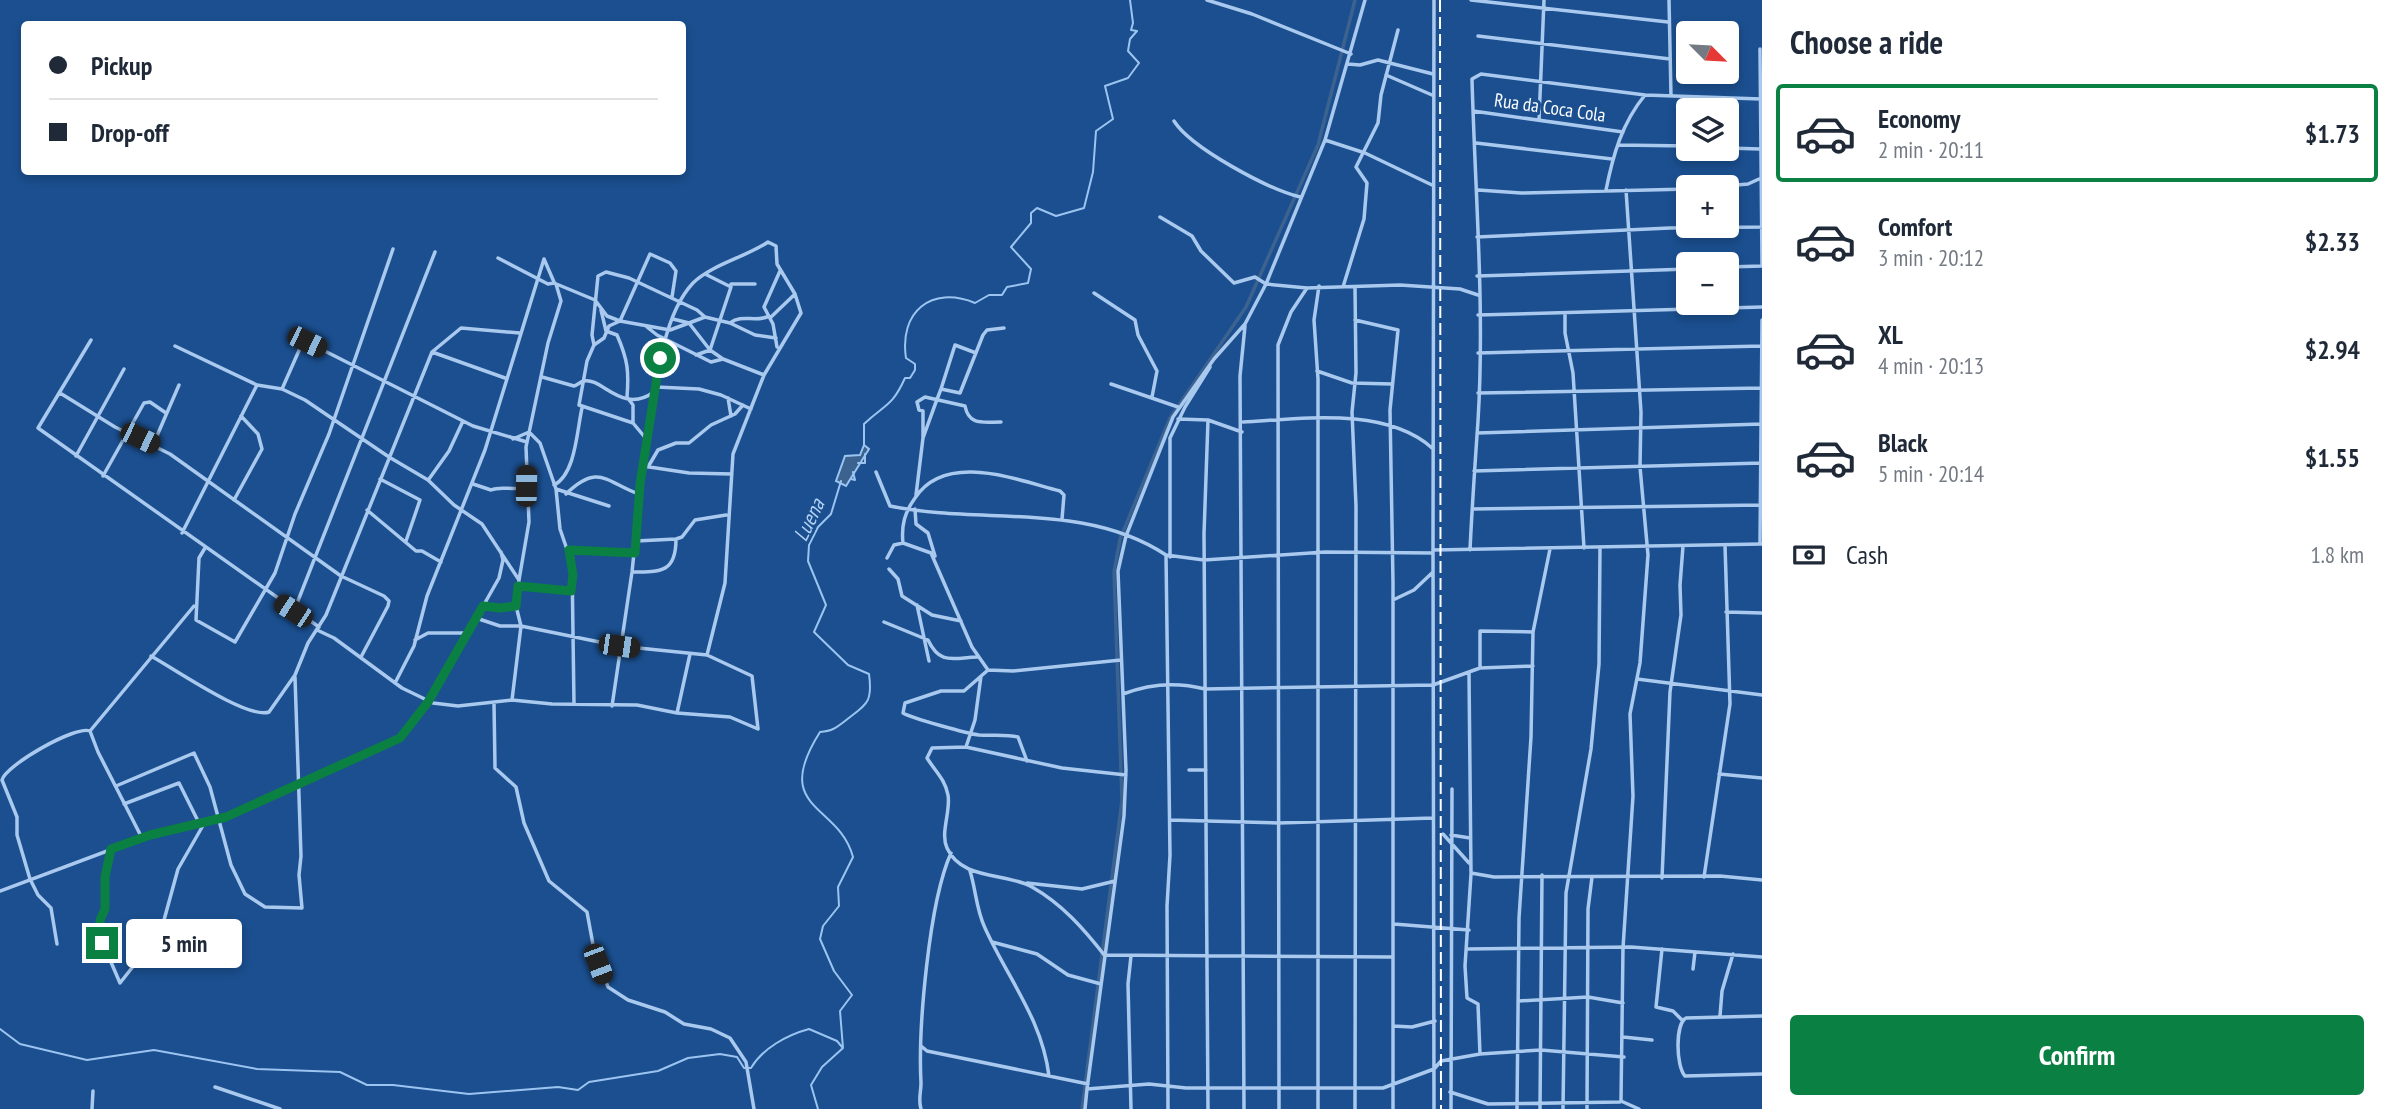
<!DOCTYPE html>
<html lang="en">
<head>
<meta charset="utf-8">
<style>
	body { margin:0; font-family:"PT Sans Narrow",sans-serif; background:#f2f2f3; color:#1f2937; height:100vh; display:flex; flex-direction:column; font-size:26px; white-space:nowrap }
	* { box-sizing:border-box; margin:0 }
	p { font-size:23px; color:#747a83 }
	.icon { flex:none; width:38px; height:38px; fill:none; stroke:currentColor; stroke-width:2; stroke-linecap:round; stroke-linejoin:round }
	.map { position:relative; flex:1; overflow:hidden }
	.details { display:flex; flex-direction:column; background:#fff; width:630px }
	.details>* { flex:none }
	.guide { position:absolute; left:21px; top:21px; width:665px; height:154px; border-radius:7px; box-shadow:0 4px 10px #0003; display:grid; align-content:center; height:154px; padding:0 28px; background:#fff }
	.needle { width:46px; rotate:114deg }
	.fabs { position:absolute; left:1676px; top:21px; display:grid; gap:14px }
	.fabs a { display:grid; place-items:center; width:63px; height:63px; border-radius:7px; background:#fff; box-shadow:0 4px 10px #0003; font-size:35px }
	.end { position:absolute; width:32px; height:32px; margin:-16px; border:9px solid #0b8043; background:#fff; box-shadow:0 0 0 4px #fff }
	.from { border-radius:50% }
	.bubble { position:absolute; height:49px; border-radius:7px; background:#fff; box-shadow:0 4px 10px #0003; font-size:23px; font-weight:600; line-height:49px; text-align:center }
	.car { position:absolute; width:21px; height:42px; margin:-21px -10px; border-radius:9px; box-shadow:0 0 5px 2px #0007; background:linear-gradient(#222 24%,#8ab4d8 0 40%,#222 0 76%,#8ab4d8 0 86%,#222 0) }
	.guide b { display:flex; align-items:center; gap:24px; height:66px; font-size:26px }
	.guide b+b { border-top:2px solid #e0e1e3 }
	.guide i { width:18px; height:18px; background:#1f2937 }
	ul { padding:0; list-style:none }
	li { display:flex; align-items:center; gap:21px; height:98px; margin:0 14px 10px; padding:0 14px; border:4px solid transparent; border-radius:7px }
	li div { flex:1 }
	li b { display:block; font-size:26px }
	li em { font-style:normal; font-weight:600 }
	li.current { border-color:#0b8043 }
	li>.icon { width:63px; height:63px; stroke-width:1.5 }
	h2 { padding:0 28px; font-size:32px; line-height:84px }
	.pay { display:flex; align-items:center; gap:18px; height:77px; padding:0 28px; font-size:26px }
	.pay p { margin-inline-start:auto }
	.primary-button { display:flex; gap:14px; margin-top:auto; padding:14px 28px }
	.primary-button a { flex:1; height:80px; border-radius:7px; background:#0b8043; color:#fff; font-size:28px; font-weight:600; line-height:80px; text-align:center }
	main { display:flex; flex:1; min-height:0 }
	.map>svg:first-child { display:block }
	.water { fill:#3c6290; stroke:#9cc4f0; stroke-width:2 }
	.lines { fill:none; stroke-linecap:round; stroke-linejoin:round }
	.stream { stroke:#9cc4f0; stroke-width:2 }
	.canal { stroke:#3c6290; stroke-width:3.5 }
	.minor { stroke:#a9c9ee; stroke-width:3.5 }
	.rail { stroke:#fff; stroke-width:2; stroke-dasharray:12 5; stroke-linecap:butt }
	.route { stroke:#0b8043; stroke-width:9 }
	.labels { text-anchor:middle; stroke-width:6; stroke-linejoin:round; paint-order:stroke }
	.street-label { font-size:19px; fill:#fff; stroke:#1b4f8f }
	.water-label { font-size:21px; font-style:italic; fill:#b5d3f5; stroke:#1b4f8f }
</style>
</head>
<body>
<main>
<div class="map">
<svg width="1762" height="1109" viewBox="0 0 1762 1109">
	<rect width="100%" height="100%" fill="#1b4f8f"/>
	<path class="water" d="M864,445L869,449L846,486L836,481L845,456L860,455Z"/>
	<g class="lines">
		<path class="stream" d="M864,445V424C885,404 892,407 905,378H910L915,370V364L906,358C899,312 931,285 975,303L989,295H1002L1007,287L1028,283L1031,269L1011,247L1031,223V213L1037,208L1056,216L1084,208L1093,172L1096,131L1113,119L1105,86L1128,78L1139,63L1128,51L1130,39L1137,31L1131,30L1133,23L1130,0
			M858,463H865V454
			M851,479L855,480L853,472
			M0,1029L20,1044L87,1060L154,1050L257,1069L340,1072L367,1085H393L469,1094L558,1087L578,1090L589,1082L658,1071L688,1058L720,1054L737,1057L744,1068H751C763,1048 787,1035 809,1029L837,1041L842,1047
			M818,1109L811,1085L822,1067L843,1048L840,1011L852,995L834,971L820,939L823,926L839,906L838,887L853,857C839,803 770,811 820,732C832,731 836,728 845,721C866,704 873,704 869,674L848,665L814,632L826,605L808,561L809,545L818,527L831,514L841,481"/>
		<path class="canal" d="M1082,1109L1122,800L1114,572L1120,539L1170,418L1246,307L1318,145L1355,0"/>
		<path class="minor" d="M1207,0L1252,14L1351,54
			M1471,0L1668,22
			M1669,0L1671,96
			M1478,36L1670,59
			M1760,49L1762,264
			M1348,64L1360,65L1378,60L1433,74
			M1386,75L1432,95
			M1473,111L1623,132
			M1539,120L1544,0
			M1174,121C1191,148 1268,189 1300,197
			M1325,140L1362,152
			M1476,143L1612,159
			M1618,145L1689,146
			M1727,148L1760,149
			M1365,153L1432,185
			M1714,187L1748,184L1759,179
			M1478,190L1521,193L1689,189
			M1606,190C1613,155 1622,123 1645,95
			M1626,190L1641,412L1640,467L1648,555L1640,663L1630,714L1633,796L1623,948L1621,1101L1639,1109
			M1160,217L1192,236L1201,251L1234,283L1255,277L1266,284L1307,288L1400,285L1460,289L1478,295
			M1477,237L1670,228L1762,227
			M498,258L548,284L554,283L595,300L607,316L620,321L670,330L689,323L710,350
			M544,259L554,282
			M1727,267L1762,266
			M707,275L731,287L710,350
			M1477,276L1689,269
			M731,284H755
			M1343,287L1364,219L1367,183L1356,167L1378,123L1381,95L1398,30
			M1094,293L1135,320L1138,335L1157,371L1152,397
			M601,310L606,331L617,335C628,360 629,372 627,397L633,405V423
			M1565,314V333L1573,373L1584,548
			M1478,315L1762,307
			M770,318L795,294
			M673,319L689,323L705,317L730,323C742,314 753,322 767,317
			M1355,320L1398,330L1390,410L1393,582V1109
			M730,323L755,335L776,338
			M647,327L657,335L711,362L723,359
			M91,340L38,428L319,627
			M594,345L604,338L609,326L620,321L650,254L670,263L676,271L672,297
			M175,346L257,385L282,389L305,400L389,457L428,480L454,505L482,524L519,580
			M777,347L773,324L764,307L780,271
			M432,352L505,378
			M976,353L955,345L941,389L960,393L983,335L987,330L1004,328
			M1478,353L1762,346
			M696,355L710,350L723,359L764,375
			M1317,371L1352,383L1392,384
			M542,377L574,386C577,385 580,382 584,381C602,377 622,415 654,392
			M1111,384L1178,407
			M656,387L699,389L721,395L751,409
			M282,389L301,346L307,342L473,426L527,442
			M941,389L936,402L923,438V411L919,410L917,402L925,397L965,406C969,426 983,422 1001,422
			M60,393L115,427L170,454L341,576L384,596L389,601L388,606L361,657
			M1478,393L1762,388
			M728,398L731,416
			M1178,419L1208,420L1242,432
			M1208,420L1204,534L1208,1109
			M1243,422C1300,419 1385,406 1432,448
			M1477,433L1762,424
			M513,439L529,432L540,443L556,489L560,529L572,564L574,704
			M648,441L633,423L579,405L587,361L594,345L592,335L598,276L606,272L629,278L697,310L705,317
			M153,445L179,385
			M76,456L124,369
			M648,467L658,450L676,443H689L711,425L735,414L743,405
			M1474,471L1762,463
			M876,472L890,506C982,525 1084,501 1166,555L1170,855L1167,906L1168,1109
			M103,476L144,403L150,402L166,413
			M380,479L420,500L406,541
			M429,479L449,451L463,421
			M473,484L491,490C503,485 514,492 526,486
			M554,485C576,474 577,429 582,408
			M556,489L609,506
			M566,494C599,462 607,483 639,494
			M916,495L923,438
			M234,500L262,449L258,434L241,416
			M915,509L916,524L928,533L935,556
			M1472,509L1762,505
			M367,510L416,551H422L441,562
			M182,533L257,385
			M636,541L676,539L682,537L695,520L726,515
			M903,543C901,525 905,512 915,498C946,451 1017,480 1060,491L1064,495L1062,519
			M1760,544L1762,320
			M205,548L199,558L196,620L235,642L275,573L295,514L329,434L393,249
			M569,550L635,553
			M1433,550L1434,0
			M1470,550C1472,507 1475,464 1478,421C1485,307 1475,192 1472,79L1481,74L1645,95L1761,99
			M1166,555L1204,560L1325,552L1433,553
			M1170,557V438L1185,407L1210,367
			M887,558L894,545L903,543L931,553L972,647L988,670L1013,671L1121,660
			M889,569L898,579L902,596L932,615L961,621
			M632,572C662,572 676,572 676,539
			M518,586L571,591
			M1393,600L1414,590L1433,572
			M917,605L929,661
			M484,606L500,608L516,606
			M294,611L435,252
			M1726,612L1762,613
			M884,622L928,640C940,665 952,658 977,657
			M317,630L334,638L402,688L433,703L458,706L512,700L552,704L637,705L677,713L730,717L758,729L752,676L707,655L619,646L521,626H500L476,618
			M415,640L428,633H467
			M707,655L725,583L733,454L764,375L801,313L795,294L777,264L776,246L768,242C748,256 711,265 693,283C656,322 654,414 643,466L689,473L732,474
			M151,656C173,668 248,720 269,712L295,675L308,643L326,615L432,352L461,328L520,333
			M1480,667V631L1533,632
			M988,670L964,691H941L905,703L903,713C911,718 969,734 979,735C992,736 1006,734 1018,737L1027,761
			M1469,673L1471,873L1494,877L1720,876L1762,880
			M1637,679L1762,695
			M395,683L414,646L427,596L485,450L544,259
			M1123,694C1149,684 1178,682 1205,689L1433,685L1480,668L1533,666
			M512,700L521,626L516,606L519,580L529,522L526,447L548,343L561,301L556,284
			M494,703L495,768L516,787L524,823L549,881L587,912L594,950L608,987L628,1000L665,1012L684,1024L711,1029L730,1038L746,1062L754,1109
			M612,706L632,572L643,466
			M677,713L690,654
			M90,731L194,606
			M90,731L98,752L142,838
			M966,747L975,720L981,676
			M1189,770H1206
			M1719,774L1762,778
			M116,786L194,753L210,787L231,865L245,894L265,907L302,908L299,875L301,856L295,677
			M124,804L179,783L199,823
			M1170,820L1279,823L1433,818
			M1443,834L1469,863
			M1451,835L1470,838
			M111,849L105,877L101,939L120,983
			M970,871C976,890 976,909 985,928C1008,979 1042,1019 1049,1076
			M1471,874L1465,966L1467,998L1478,1004L1480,1054
			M1704,877L1730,704L1725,545
			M1662,878L1670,692L1681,615L1680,585L1683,546
			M1027,883L1082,889L1115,881
			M0,891L150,835L226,817L400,738L435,691L499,578L503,560L501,552
			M1394,924L1469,930
			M992,942L1037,954L1068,975L1101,984
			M57,944L51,908L38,895L30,879L17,835V817L2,780C6,765 76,725 90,731
			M1467,949L1631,947L1762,957
			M1662,949L1656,1007L1673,1011L1682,1020
			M1106,955L1393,957
			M1105,956C1084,929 1062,904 1032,887C1006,872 962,881 947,848C940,833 951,811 948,795C945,779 935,771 927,758L932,748L966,747L1062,768L1126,775
			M1693,969L1695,952
			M120,983L161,931L178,869L205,822
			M1519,1001L1588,997L1623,1003
			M1720,1016L1722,991L1733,954
			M1762,1016L1686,1018C1675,1024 1676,1066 1685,1076L1762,1074
			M1393,1026L1412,1027L1435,1021
			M1623,1037L1652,1040
			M921,1046L927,1051L1088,1084
			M215,1087L280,1109
			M1087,1089L1124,816L1126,770L1118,571L1126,536L1173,417L1214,359L1245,324L1266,284L1325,140L1365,0
			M1450,1092L1488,1104L1620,1102
			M92,1109L93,1091
			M921,1109C918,1099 921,1093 921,1083C918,1028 929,902 951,853
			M1085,1109L1087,1089L1149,1084L1186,1088H1383L1434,1069L1441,1061L1480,1054L1541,1050L1624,1057
			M1131,1109L1128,984L1131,956
			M1244,1109L1240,376L1245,326
			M1279,1109L1278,345L1291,312L1307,288
			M1318,1109V379L1314,320L1319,286
			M1355,1109L1356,506L1352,412L1356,373L1355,287
			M1434,1109L1433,550L1762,544
			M1451,1109L1452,789
			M1517,1109L1519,918L1531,737L1533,632L1550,549
			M1540,1109L1542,875
			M1563,1109L1566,893L1591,749L1599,664L1600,548
			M1587,1109L1588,909L1592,877"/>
		<path class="rail" d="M1440,0L1441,1109"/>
	</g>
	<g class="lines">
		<path class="route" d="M102,943L100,920L105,909V877L111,849L150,835L226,817L400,738L428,702L483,606L500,608L516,606L518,586L571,591L573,575L569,550L635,553L640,484L660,358"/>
	</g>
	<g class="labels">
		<g class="street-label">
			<text transform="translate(1550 107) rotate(8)" y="7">Rua da Coca Cola</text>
		</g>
		<g class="water-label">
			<text transform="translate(809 520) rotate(-64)" y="7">Luena</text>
		</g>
	</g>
</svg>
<div class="fabs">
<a><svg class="needle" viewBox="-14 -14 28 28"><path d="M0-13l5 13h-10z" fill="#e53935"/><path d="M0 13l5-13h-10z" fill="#747a83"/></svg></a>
<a><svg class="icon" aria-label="layers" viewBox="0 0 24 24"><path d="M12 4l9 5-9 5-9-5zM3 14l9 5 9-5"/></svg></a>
<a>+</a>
<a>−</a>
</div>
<i class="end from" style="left:660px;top:358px"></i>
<i class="end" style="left:102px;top:943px"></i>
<div class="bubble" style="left:126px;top:919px;width:116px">5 min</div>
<i class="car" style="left:307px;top:342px;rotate:116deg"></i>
<i class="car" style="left:140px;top:438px;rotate:116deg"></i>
<i class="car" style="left:526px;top:486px;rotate:1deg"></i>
<i class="car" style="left:293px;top:611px;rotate:303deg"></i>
<i class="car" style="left:619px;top:646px;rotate:98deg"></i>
<i class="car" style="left:598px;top:964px;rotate:159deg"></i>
<div class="guide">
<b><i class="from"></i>Pickup</b>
<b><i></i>Drop-off</b>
</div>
</div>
<section class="details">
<h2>Choose a ride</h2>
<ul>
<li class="current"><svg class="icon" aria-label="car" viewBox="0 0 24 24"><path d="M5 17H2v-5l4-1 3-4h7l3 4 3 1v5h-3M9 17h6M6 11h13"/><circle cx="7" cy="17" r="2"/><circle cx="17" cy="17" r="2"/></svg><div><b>Economy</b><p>2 min · 20:11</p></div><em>$1.73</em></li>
<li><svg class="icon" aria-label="car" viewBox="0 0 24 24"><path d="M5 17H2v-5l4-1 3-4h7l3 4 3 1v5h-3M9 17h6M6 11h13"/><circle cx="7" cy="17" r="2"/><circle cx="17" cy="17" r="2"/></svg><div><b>Comfort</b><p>3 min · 20:12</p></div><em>$2.33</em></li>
<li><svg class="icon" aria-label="car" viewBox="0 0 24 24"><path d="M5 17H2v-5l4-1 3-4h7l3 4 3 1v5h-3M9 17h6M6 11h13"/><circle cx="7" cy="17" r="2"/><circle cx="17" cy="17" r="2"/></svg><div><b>XL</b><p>4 min · 20:13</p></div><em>$2.94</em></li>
<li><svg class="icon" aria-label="car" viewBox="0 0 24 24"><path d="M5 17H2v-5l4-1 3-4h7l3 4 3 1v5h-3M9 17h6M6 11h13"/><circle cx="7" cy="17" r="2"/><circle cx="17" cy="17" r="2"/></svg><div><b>Black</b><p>5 min · 20:14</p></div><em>$1.55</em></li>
</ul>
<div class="pay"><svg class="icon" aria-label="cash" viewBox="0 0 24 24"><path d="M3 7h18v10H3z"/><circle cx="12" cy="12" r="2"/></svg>Cash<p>1.8 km</p></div>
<div class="primary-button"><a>Confirm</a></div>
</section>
</main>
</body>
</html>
